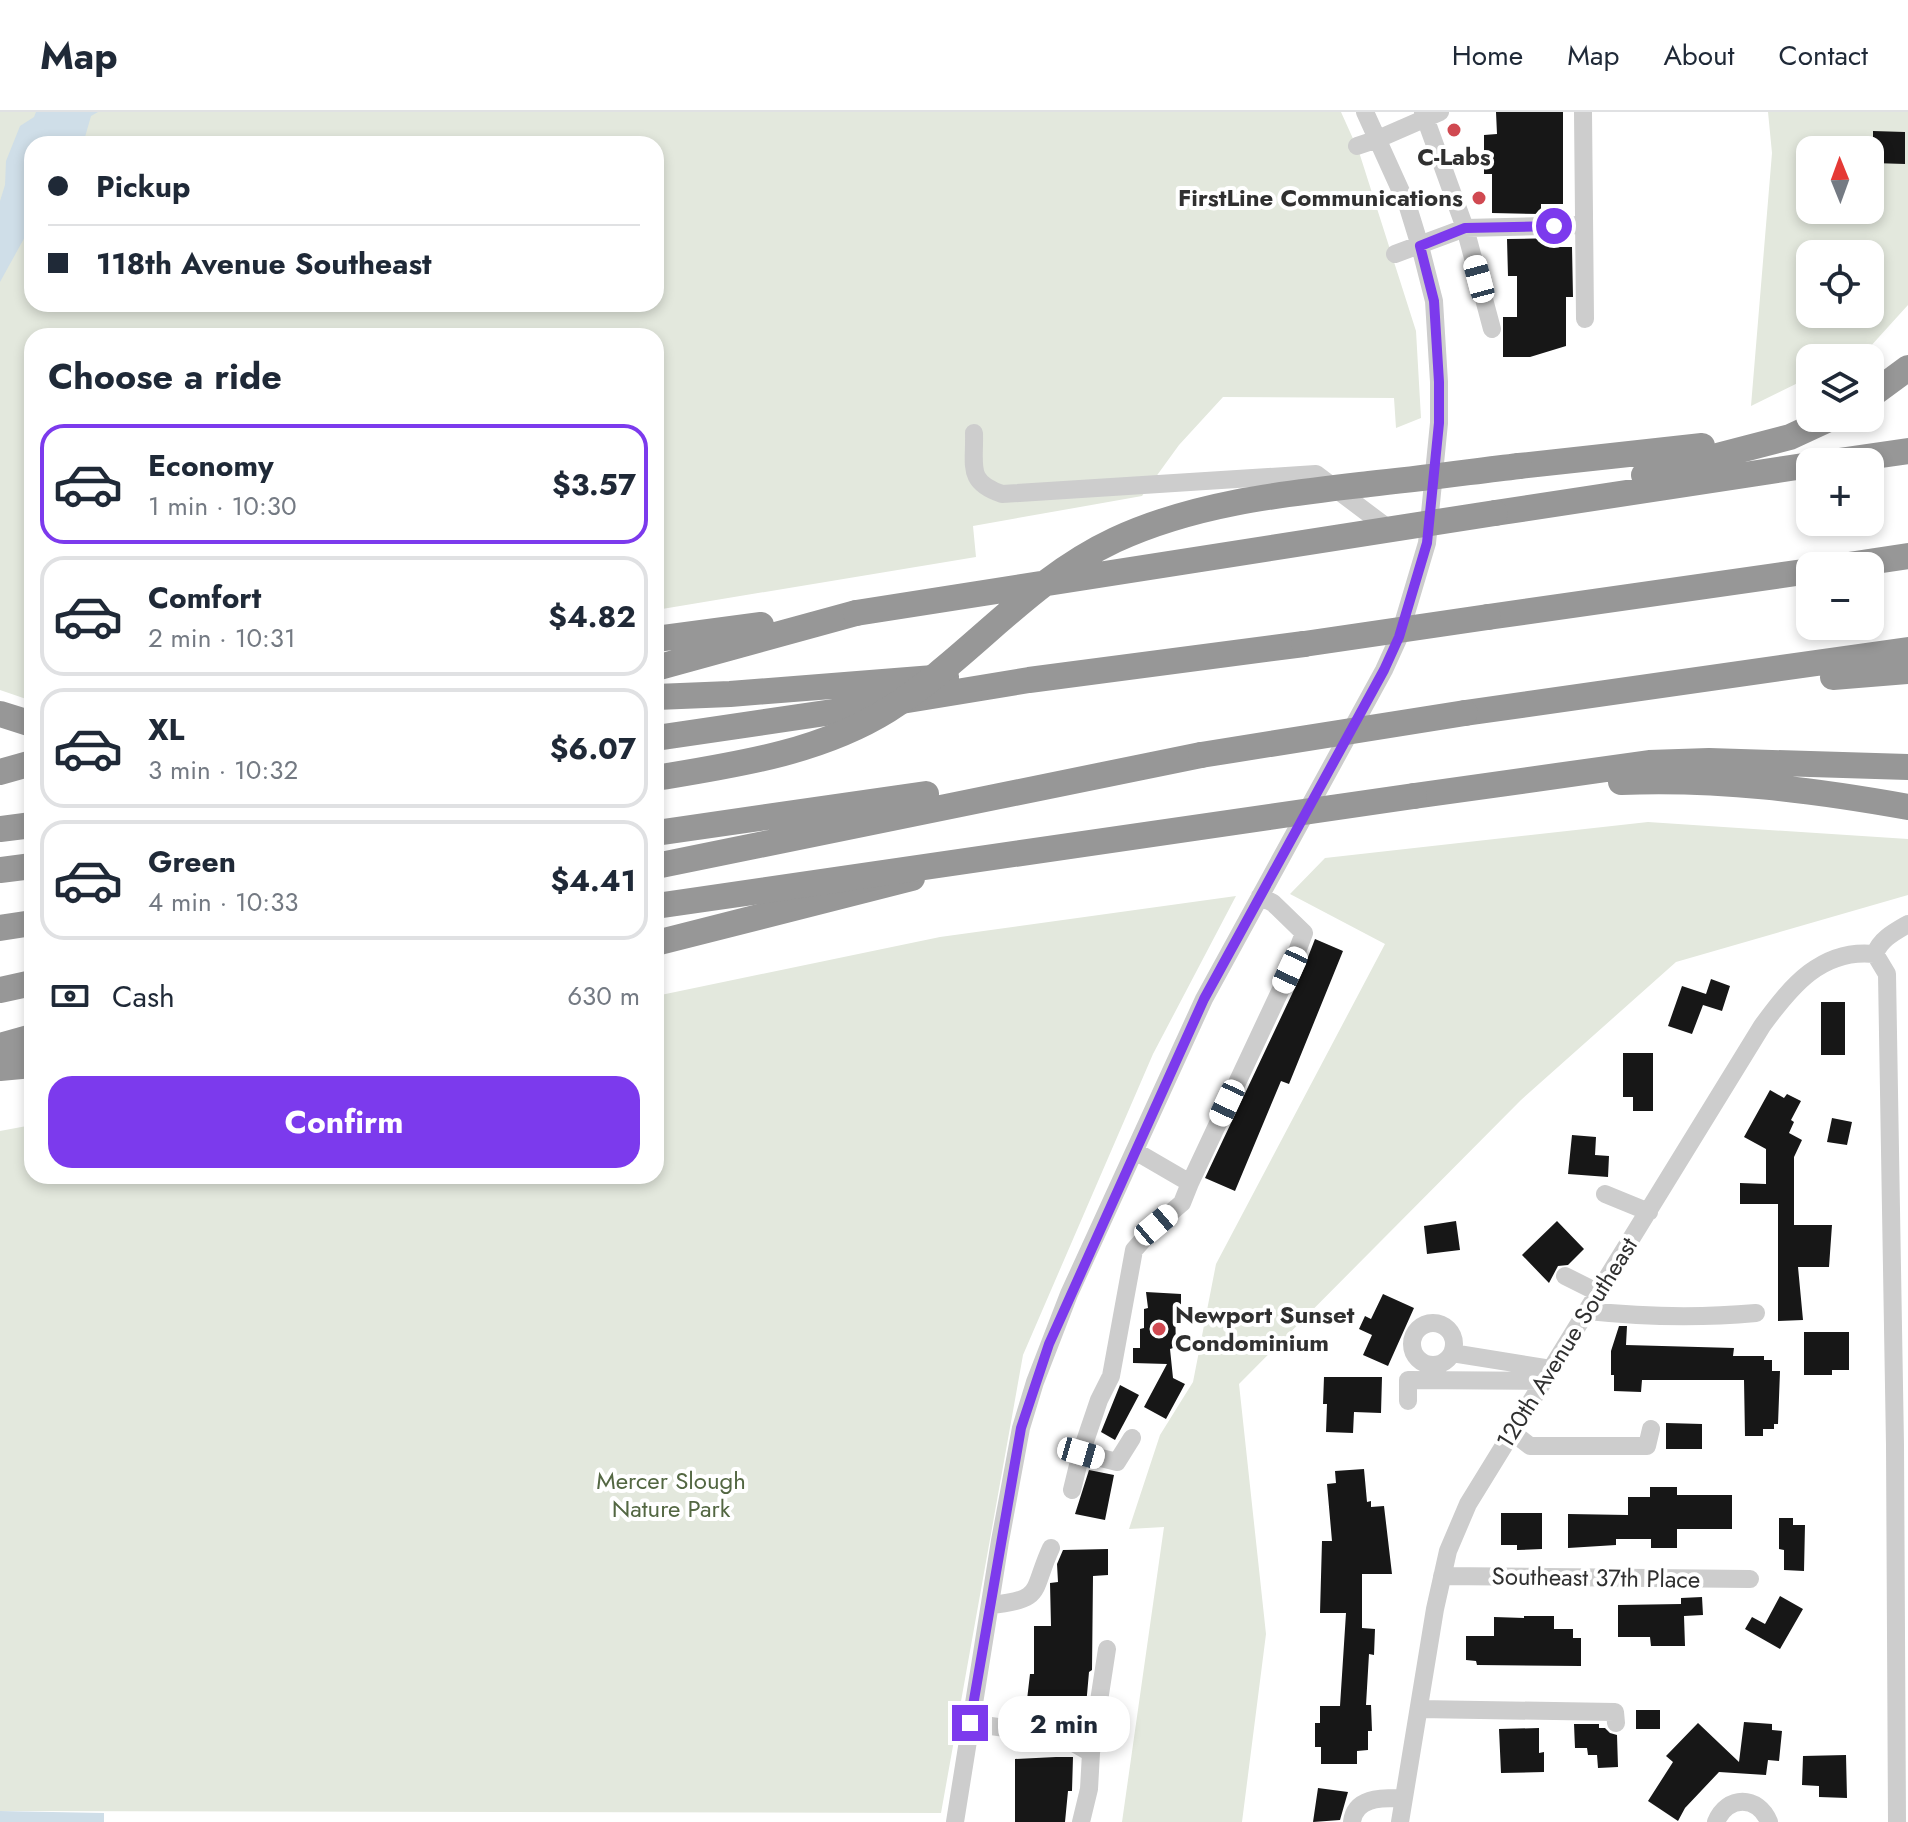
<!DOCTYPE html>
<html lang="en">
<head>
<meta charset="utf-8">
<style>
	body { margin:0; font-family:Jost,sans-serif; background:#f6f6f7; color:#1f2937; height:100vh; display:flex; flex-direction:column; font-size:30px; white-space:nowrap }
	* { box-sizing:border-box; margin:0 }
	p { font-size:26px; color:#747a83 }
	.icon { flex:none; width:44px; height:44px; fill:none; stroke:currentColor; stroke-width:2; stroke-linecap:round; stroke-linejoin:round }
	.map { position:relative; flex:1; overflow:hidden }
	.drawer { position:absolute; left:24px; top:216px; width:640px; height:856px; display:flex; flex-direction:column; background:#fff; border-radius:24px; box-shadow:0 4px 12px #0003 }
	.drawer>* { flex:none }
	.banner { position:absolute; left:24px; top:24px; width:640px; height:176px; border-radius:24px; box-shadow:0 4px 12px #0003; display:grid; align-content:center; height:176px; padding:0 24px; background:#fff }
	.needle { width:52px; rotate:359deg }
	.controls { position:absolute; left:1796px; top:24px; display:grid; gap:16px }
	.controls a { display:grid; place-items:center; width:88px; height:88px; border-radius:16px; background:#fff; box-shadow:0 4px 12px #0003; font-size:40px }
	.end { position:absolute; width:36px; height:36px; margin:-18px; border:10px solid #7c3aed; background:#fff; box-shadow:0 0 0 4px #fff }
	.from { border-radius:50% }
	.bubble { position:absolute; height:56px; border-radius:24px; background:#fff; box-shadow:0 4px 12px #0003; font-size:26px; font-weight:700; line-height:56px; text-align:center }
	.car { position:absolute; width:24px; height:48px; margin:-24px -12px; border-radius:10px; box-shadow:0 0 6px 2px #0007; background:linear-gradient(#fff 24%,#345 0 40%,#fff 0 76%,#345 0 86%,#fff 0) }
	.banner b { display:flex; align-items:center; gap:28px; height:76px; font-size:30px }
	.banner b+b { border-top:2px solid #e0e1e3 }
	.banner i { width:20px; height:20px; background:#1f2937 }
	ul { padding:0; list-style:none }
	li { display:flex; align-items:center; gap:24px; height:120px; margin:0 16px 12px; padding:0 8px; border:4px solid #e0e1e3; border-radius:24px }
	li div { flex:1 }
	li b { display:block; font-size:30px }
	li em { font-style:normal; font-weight:700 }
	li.on { border-color:#7c3aed }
	li>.icon { width:72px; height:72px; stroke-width:1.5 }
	h2 { padding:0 24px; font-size:36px; line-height:96px }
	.pay { display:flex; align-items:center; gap:20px; height:88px; padding:0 24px; font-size:30px }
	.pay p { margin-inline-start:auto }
	.cta { display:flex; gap:16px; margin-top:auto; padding:16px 24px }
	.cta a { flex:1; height:92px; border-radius:24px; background:#7c3aed; color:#fff; font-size:32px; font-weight:700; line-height:92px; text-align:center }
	header { display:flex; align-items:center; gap:48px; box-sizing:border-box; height:112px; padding:0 40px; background:#fff; border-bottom:2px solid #e0e1e3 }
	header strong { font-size:38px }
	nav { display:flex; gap:44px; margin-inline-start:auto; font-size:28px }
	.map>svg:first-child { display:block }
	.green { fill:#e3e8dd; fill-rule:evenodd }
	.water { fill:#cfdee8 }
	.building { fill:#171717 }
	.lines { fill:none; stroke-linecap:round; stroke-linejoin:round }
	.minor { stroke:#cdcdcd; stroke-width:18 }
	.highway { stroke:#979797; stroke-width:26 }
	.highway-bridge { stroke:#979797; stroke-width:26 }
	.route { stroke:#7c3aed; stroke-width:10 }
	.poi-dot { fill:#d04951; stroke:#fff; stroke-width:3 }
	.labels { text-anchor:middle; stroke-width:8; stroke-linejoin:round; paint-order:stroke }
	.poi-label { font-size:24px; font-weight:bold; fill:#303030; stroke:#fff }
	.street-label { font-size:24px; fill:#303030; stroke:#fff }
	.park-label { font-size:24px; fill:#536742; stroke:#fff }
</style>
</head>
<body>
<header>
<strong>Map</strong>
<nav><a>Home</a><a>Map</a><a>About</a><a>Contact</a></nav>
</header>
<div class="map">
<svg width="1908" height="1710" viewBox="0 0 1908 1710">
	<rect width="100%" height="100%" fill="#fff"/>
	<path class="green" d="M0,0H1341L1359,40L1416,219L1421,306L1396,316L1394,286L1223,285L1179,333L1142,384L973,414L976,445L656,498V224H32V589L0,578ZM32,32H656V192H32Z
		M1768,0H1908V193L1869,236L1848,246H1810V265L1751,294L1772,41ZM1810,38H1870V98H1810ZM1810,142H1870V202H1810Z
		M1648,710L1908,727V783L1676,850L1521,988L1239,1272L1266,1522L1242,1710H1122L1164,1415L1129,1417L1160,1323L1193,1270L1216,1152L1385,832L1290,782L1325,746Z
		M1236,784L1153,942L1023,1243L941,1701L0,1699V1019L32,1013V1064H656V884L940,825Z"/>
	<path class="water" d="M36,0H98L91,4L83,32H32V112L0,170V89L5,73L6,49L20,14L34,5Z
		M0,1699L104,1701V1710H0Z"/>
	<path class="building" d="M1496,0H1563V92H1541V102L1492,101V62H1484V23L1497,22Z
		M1873,19L1905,20V52L1873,51Z
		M1558,126V135H1572L1573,185H1566V234L1530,245H1503V205H1517V164H1508L1507,127Z
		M1315,827L1343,839L1289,972L1281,969L1235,1079L1205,1066L1301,863Z
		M1711,867L1730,874L1722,899L1703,893L1692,922L1668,914L1682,874L1706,882Z
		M1821,890H1845V943H1821Z
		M1623,941H1653V999H1633V985H1623Z
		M1770,978L1784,986L1787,982L1801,989L1791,1008L1794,1010L1789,1021L1802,1028L1794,1045V1113H1832L1829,1155H1798L1803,1208L1778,1209V1092H1740V1071L1766,1072V1037L1744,1025Z
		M1832,1006L1852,1010L1847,1033L1827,1030Z
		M1572,1023L1596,1025L1595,1043L1609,1044L1608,1065L1568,1062Z
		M1456,1109L1460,1138L1427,1142L1424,1114Z
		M1557,1109L1584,1137L1568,1153L1558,1154L1549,1171L1522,1143Z
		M1146,1180L1181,1182V1195L1175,1196L1176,1235L1170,1237L1173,1266L1185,1272L1166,1307L1144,1295L1167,1252L1133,1251V1236H1140V1217L1144,1216V1197L1148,1196Z
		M1383,1182L1414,1196L1388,1254L1363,1243L1372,1223L1359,1217L1365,1204L1371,1207Z
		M1619,1214H1627L1626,1233L1734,1236L1733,1244H1764V1248H1772V1259H1780L1778,1312H1774V1317H1763V1324H1745L1744,1268H1642L1641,1280L1614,1279V1263H1611V1239Z
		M1804,1220H1849V1258H1832V1263H1804Z
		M1324,1265H1382L1381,1301L1354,1300L1353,1321L1326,1320L1327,1292H1323Z
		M1120,1273L1139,1283L1115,1328L1101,1320Z
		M1666,1311L1702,1312V1337H1666Z
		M1364,1357L1367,1390L1371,1389V1395L1384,1394L1392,1462H1362V1516L1375,1517L1374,1543L1369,1542L1366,1593H1371L1372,1619H1368V1638L1357,1639V1652H1321V1635H1315V1611H1320V1594H1340L1346,1501H1320L1322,1429H1332L1327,1372L1336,1371L1335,1359Z
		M1089,1358L1114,1363L1105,1408L1075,1402Z
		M1650,1375H1677V1383H1732V1417H1677V1436H1651V1427H1616V1433L1568,1436V1402L1628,1403V1385H1650Z
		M1501,1401H1542V1437L1517,1438V1433H1501Z
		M1779,1406H1793V1413H1805L1804,1459L1784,1458V1438L1779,1437Z
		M1108,1437V1463L1093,1464L1092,1558L1089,1560L1086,1594L1059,1592L1058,1608L1025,1605L1030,1562H1034V1514H1051L1050,1471L1058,1470L1057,1452L1063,1438Z
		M1780,1484L1803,1497L1780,1537L1745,1517L1752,1505L1765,1512Z
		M1702,1485L1703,1503L1684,1504L1685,1534H1651L1650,1525H1618V1493L1681,1492V1486Z
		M1524,1504H1554V1517H1573V1526H1581V1554L1477,1553L1476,1549L1466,1548V1524H1494V1505L1524,1506Z
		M1636,1598H1660V1617H1636Z
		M1744,1610L1772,1612V1618L1782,1619L1779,1649L1768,1648L1766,1663L1719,1660L1685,1696L1678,1709L1648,1689L1673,1650L1666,1644L1698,1611L1739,1650Z
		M1574,1612H1599V1616H1605L1610,1621L1617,1623L1618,1655L1598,1656L1597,1643H1588L1587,1636H1575Z
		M1539,1616V1641L1544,1640V1660L1501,1661L1499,1617Z
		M1846,1643L1847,1686L1819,1685V1674L1802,1673L1803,1644Z
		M1056,1645H1073L1072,1679H1068L1065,1710H1015V1647Z
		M1318,1676L1348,1680L1340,1708L1313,1710Z"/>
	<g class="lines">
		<path class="minor" d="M1423,0L1465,116L1492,217
			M1583,0L1585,207
			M1357,34L1378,27L1440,0
			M1395,142L1465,116L1584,113
			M974,321C975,354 966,370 1002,382L1316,362L1393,420
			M1875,842L1887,862L1895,1333L1897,1710
			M1875,842C1880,827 1896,819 1908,812
			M1135,1039L1190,1071L1290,858L1304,821L1273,791L1260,784
			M1605,1082L1649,1100
			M1565,1164L1599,1181
			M1588,1199C1645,1205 1700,1206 1756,1201
			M1412 1232a21 21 0 1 1 42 0a21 21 0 1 1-42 0Z
			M1452,1241L1551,1257
			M1408,1289V1268L1543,1269
			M1512,1320L1530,1334H1647L1651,1317
			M1132,1326L1117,1350L1081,1341L1099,1288L1111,1264L1134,1138L1156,1113L1182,1091L1190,1071
			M1072,1378L1081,1341
			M1442,1464L1750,1467
			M990,1493C1045,1488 1031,1479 1051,1436
			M1419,1597L1615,1600L1616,1611
			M970,1611L1061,1624L1091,1641L1089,1677L1081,1710
			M1091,1641L1107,1537
			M955,1710L1000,1429L1021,1316L1035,1270L1069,1182L1204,887L1384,558L1399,525L1427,431L1439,311V270L1434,189L1420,134L1408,95L1365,0
			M1352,1710C1355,1684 1384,1686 1404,1686
			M1400,1710L1435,1497L1448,1439L1468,1392L1762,914C1791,874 1822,836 1875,842
			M1716,1710C1727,1683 1758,1683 1769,1710"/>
		<path class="highway" d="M1870,284L1908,256
			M1832,350L1908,339
			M1519,354L1702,334
			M1644,363L1790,325L1831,306
			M1495,401L1810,353
			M1842,454L1908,444
			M1488,505L1810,459
			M656,527L761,513
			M656,556L856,501
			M1833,565L1908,559
			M656,585L730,582L946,565
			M1465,601L1908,538
			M0,602L32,612
			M656,626L853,597L1029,568L1304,532
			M0,660L32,651
			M1621,670C1718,666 1813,678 1908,695
			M1414,684L1649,651L1709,649L1908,655
			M0,717L32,713
			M656,721L926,682
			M656,754L1201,643
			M0,758L32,754
			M0,816L32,811
			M656,831L912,766
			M0,878L32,871
			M0,934L32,925
			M0,956L32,953"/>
		<path class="highway-bridge" d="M856,501L1495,401
			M1304,532L1488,505
			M1201,643L1465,601
			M656,666C734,653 819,641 888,598C969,547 1027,469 1115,428C1195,391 1282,382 1369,372C1419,367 1469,360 1519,354
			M656,794L1414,684"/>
	</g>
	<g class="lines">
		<path class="route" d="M970,1611L1021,1316L1049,1232L1204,887L1384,558L1399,525L1427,431L1439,311V270L1434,189L1420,134L1465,116L1554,114"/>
	</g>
	<g class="poi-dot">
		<circle cx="1454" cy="18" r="8"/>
		<circle cx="1479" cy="86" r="8"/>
		<circle cx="1159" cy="1217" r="8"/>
	</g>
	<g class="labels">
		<g class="poi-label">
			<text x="1454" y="53">C-Labs</text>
			<text x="1463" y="94" text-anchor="end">FirstLine Communications</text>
			<text x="1175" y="1211" text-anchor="start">Newport Sunset<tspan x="1175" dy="28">Condominium</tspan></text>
		</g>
		<g class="street-label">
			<text transform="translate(1567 1231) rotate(-58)" y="8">120th Avenue Southeast</text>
			<text transform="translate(1596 1466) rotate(1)" y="8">Southeast 37th Place</text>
		</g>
		<g class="park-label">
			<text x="671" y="1377">Mercer Slough<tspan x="671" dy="28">Nature Park</tspan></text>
		</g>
	</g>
</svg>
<div class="controls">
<a><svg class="needle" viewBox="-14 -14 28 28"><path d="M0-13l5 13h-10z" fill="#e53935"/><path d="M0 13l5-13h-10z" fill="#747a83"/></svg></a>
<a><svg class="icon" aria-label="locate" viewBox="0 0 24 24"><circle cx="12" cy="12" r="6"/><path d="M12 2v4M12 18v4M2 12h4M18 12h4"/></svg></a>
<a><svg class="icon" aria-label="layers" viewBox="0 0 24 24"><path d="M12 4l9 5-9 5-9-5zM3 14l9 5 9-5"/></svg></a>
<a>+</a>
<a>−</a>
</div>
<i class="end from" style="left:1554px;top:114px"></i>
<i class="end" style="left:970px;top:1611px"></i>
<div class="bubble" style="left:998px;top:1584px;width:132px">2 min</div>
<i class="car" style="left:1479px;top:167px;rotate:345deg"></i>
<i class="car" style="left:1290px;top:858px;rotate:205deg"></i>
<i class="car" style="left:1227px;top:991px;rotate:205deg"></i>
<i class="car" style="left:1156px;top:1113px;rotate:50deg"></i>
<i class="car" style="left:1081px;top:1341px;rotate:106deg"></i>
<div class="banner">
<b><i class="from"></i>Pickup</b>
<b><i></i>118th Avenue Southeast</b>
</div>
<section class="drawer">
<h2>Choose a ride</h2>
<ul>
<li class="on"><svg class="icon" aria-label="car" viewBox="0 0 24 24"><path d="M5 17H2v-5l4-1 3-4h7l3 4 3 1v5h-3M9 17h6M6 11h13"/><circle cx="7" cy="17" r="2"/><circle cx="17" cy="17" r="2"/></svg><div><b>Economy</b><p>1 min · 10:30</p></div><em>$3.57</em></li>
<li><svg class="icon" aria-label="car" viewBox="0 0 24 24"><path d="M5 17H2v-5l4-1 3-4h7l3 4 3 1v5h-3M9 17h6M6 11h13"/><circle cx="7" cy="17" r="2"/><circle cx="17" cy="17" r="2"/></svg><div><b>Comfort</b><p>2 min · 10:31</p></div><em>$4.82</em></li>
<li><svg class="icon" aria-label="car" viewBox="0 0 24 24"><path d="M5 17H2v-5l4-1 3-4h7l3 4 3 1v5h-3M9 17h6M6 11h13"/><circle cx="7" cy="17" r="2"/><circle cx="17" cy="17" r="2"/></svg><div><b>XL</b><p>3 min · 10:32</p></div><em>$6.07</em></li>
<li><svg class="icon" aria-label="car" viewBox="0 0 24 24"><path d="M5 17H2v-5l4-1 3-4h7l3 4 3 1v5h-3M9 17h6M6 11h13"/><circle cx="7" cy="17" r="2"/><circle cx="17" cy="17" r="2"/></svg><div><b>Green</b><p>4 min · 10:33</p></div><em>$4.41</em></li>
</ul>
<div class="pay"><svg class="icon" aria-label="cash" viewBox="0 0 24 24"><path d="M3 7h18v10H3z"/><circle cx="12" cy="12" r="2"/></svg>Cash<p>630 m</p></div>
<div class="cta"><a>Confirm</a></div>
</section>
</div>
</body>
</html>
